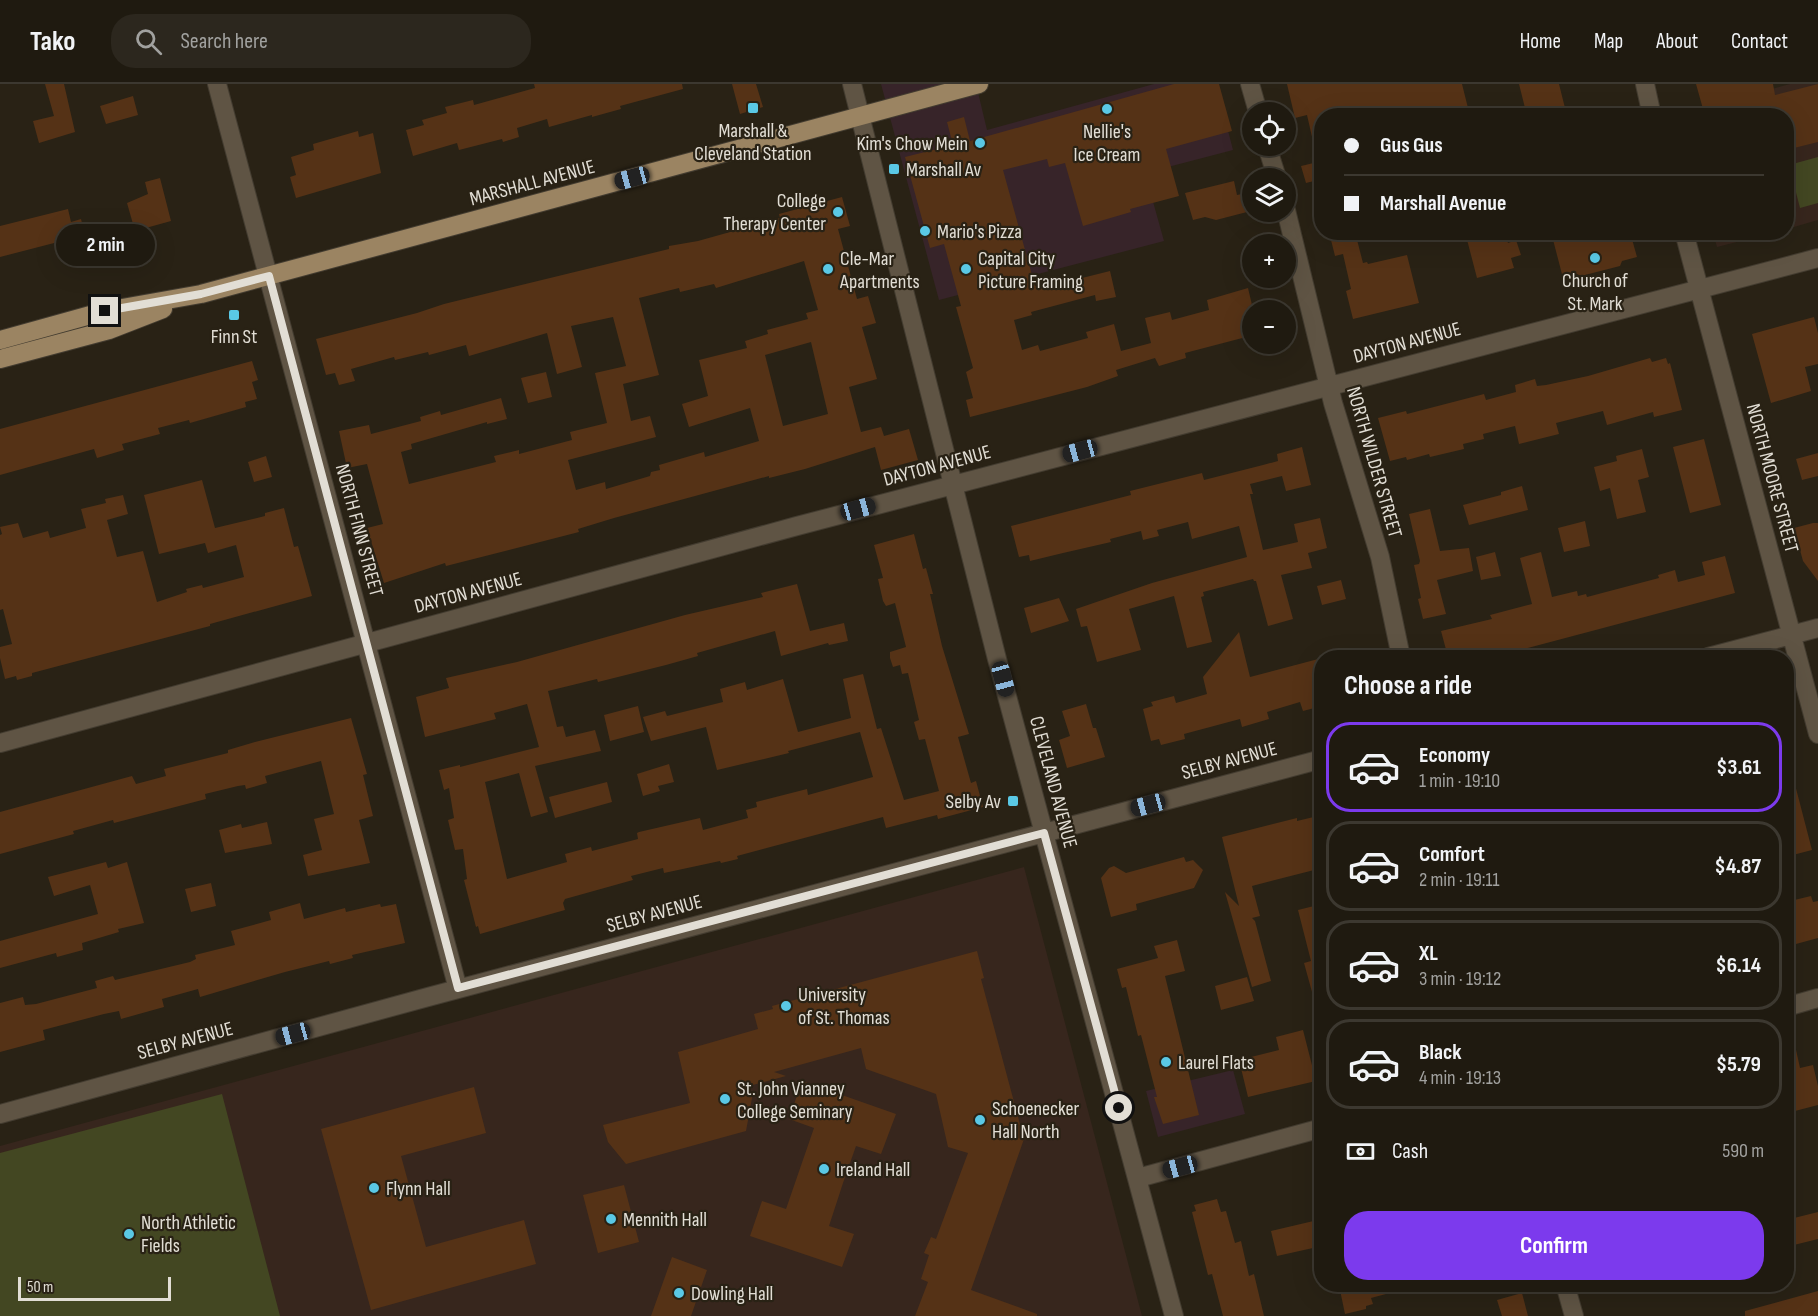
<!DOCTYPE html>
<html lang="en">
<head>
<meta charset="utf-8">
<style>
	body { margin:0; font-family:"Sofia Sans Condensed",sans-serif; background:#2c271e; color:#f1f3f6; height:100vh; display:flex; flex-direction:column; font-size:22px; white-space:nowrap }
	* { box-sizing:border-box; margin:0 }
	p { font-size:20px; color:#a1a19f }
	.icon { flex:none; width:33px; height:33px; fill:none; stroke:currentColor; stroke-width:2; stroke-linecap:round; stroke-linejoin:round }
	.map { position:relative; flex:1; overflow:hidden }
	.side { position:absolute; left:1314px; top:566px; width:480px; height:642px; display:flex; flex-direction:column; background:#1f1a10; border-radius:24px; box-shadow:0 6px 24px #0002,0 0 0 2px #3c3830 }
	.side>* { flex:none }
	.hud { position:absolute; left:1314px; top:24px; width:480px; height:132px; border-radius:24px; box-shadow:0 6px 24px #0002,0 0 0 2px #3c3830; display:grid; align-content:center; height:132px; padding:0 30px; background:#1f1a10 }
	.buttons { position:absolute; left:1242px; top:18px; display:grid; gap:12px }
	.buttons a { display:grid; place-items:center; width:54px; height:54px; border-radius:50%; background:#1f1a10; box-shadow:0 6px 24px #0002,0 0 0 2px #3c3830; font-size:30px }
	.scale { position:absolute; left:18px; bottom:15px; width:153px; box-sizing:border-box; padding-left:6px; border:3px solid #e2ded5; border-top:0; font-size:16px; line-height:21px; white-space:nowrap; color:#e2ded5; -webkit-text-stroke:4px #292215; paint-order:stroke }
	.end { position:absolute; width:27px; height:27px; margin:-14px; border:8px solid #e2ded5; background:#111; box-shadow:0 0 0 3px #111 }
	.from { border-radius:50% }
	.bubble { position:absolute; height:42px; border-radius:21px; background:#1f1a10; box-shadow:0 6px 24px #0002,0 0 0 2px #3c3830; font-size:20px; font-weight:700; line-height:42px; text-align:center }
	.car { position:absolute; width:18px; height:36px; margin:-18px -9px; border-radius:8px; box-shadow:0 0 4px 2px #0007; background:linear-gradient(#222 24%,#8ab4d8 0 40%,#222 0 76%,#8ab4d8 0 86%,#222 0) }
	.hud b { display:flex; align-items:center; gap:21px; height:57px; font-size:22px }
	.hud b+b { border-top:2px solid #3c3830 }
	.hud i { width:15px; height:15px; background:#f1f3f6 }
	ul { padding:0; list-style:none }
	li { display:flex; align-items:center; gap:18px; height:90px; margin:0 12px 9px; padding:0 18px; border:3px solid #3c3830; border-radius:24px }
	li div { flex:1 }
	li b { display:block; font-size:22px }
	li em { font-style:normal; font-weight:700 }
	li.current { border-color:#7c3aed }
	li>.icon { width:54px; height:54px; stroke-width:1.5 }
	h2 { padding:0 30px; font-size:27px; line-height:72px }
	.pay { display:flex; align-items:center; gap:15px; height:66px; padding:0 30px; font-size:22px }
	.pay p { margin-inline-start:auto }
	.primary-button { display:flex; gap:12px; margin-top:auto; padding:12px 30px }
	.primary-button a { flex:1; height:69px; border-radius:24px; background:#7c3aed; color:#fff; font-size:24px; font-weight:700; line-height:69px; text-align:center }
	header { display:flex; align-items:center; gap:36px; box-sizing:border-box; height:84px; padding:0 30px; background:#1f1a10; border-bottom:2px solid #3c3830 }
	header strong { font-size:28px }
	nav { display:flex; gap:33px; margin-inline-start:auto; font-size:21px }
	.search { width:420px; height:54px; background:#2c271e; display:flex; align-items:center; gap:15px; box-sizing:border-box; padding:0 21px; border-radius:24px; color:#a1a19f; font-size:22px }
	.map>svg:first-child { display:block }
	.commercial { fill:#372429 }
	.education { fill:#37261d }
	.green { fill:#434722 }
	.building { fill:#553216; fill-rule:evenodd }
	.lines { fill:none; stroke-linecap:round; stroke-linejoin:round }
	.minor-casing { stroke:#433c30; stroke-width:20 }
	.major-casing { stroke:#433c30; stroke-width:20 }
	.minor { stroke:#5f5444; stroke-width:18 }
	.major { stroke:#9b8462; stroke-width:18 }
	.route { stroke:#e2ded5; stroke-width:8 }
	.poi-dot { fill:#5ac8e5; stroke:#292215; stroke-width:2 }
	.labels { text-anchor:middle; stroke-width:4.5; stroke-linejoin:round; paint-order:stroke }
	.poi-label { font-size:20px; fill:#e2ded5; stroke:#292215; text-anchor:start }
	.street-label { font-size:20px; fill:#e2ded5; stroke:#292215 }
</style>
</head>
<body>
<header>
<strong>Tako</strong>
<div class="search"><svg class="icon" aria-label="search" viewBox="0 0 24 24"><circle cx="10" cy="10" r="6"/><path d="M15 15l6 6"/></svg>Search here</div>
<nav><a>Home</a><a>Map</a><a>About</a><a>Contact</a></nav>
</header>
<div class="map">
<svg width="1818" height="1232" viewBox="0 0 1818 1232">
	<rect width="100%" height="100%" fill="#292215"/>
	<path class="commercial" d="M881,0H976L987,46L1154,0H1216L1233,66L1145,89L1164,157L939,216Z
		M1233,986L1245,1030L1158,1053L1146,1007Z"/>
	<path class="education" d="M1790,0H1818V136L1787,145L1786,32L1682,30Z
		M1713,149V148L1772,149L1717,163Z
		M1024,783L1142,1232H0V1062Z"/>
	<path class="green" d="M1818,73V119L1800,124L1789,81Z
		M222,1010L280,1232H0V1069Z"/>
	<path class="building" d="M45,0H64L75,48L39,59L33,37L54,32Z
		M534,0H682L683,5L620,22L621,25L592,33V31L549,43L547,35L517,44L519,53L503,58L502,55L459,66L457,59L413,72L406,46L424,41L422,36L447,29L445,23L473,16L474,21L535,4Z
		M732,0H756L763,23L740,30Z
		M1174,0H1219L1232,47L1166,65L1179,112L1130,125L1131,128L1083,142L1065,79L1049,83L1047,75L1003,86L1035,202L1069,193L1070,197L1110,187L1116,213L1096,217L1095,211L1031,228L1032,231L1014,236L1022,266L1038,261L1040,267L1088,254L1086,248L1114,240L1121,267L1151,259L1145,234L1170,228L1172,236L1209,226L1207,216L1248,204L1252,221V234L1246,236L1250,252L1185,269L1186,274L1159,282L1155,274L1116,286L1118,292L1087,303L970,333L966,316L973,314L966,288L973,284L956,223L961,222L944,160L930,164L905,73L953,61L947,38L964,33L970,57Z
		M1287,0H1462L1470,32H1322V66H1315L1307,31L1295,34Z
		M1519,0H1559L1567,32H1527Z
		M1696,0H1773L1775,11L1818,0V58L1786,66V32H1705Z
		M133,12L138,31L106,40L100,22Z
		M358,47L359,53L373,49L381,89L296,114L290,93L296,91L291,73L314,66L313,60Z
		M1322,77V95L1306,99L1301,82Z
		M160,94L171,137L135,147L127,119L148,110L145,98Z
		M1234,97L1237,111L1242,110L1247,128L1216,136L1205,133L1193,136L1185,109Z
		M842,113L850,142L838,145L857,215L868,212L876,239L862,243L877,295L849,303L861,348L881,343L884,352L909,345L918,376L881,386L875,363L805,385L769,394V392L614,434L578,445L579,448L446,482L445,479L384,499L367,444L383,440L367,380L347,384L339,347L369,341L371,350L421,337L420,333L440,327L441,331L501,314L507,335L487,340V338L411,360L412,365L401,368L409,400L496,378L494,372L519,366V370L572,356L570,348L607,339L595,289L626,282L613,233L571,242L582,283L557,290L547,249L469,272L466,261L429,271L428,268L395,276L394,273L351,285L355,297L339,301L335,289L326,291L316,255L417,229L444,220L669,165V162L698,157L780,134L779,130ZM804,177L818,226L806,229L808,235L767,246L768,250L745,257L747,264L699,276L708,312L682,320L689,343L750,324L759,357L705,373L704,368L659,381L660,386L651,388L650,392L606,405L605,398L576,406L568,376L656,353L650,332L631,337L623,300L659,291L639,214L679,204L680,208L714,200L716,204ZM811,258L828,330L783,342L765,271Z
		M68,125L71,138L81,135L85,151L0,173V142Z
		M1329,148H1355L1363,179L1367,178L1368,180L1407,171L1419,219L1353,235L1346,207L1351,205L1343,170L1335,172Z
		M1465,148H1505L1508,159L1516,156L1521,171L1511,174L1514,184L1477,194Z
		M1551,148H1630L1637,173L1622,177L1620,182L1581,192L1577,190L1563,194Z
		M1814,233L1818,249V280L1805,283L1811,307L1771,319L1752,250Z
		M1650,274L1652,278L1666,274L1668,280L1670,279L1682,326L1654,333L1653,328L1607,341L1603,327L1556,339L1559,350L1519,360L1515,342L1483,350L1484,355L1463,360L1464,365L1430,373L1429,370L1407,376L1406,373L1390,377L1378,334L1406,327L1407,330L1484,310L1486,316L1516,308L1515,301L1535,295L1537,302L1546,301L1588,292Z
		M252,277L258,296L252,298L257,315L245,318L246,323L190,339L189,336L158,344L160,350L122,360L124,366L97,374L94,365L0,391V345Z
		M546,288L552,313L528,319L521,294Z
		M1704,355L1721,421L1690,429L1673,363Z
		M1302,363L1311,401L1286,407L1282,392L1250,400L1253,410H1250L1263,466L1298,458L1294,440L1320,434L1327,464L1308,469L1312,484L1281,491L1293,535L1268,542L1256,497H1254L1253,495L1203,508L1204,512L1201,513L1212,558L1187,564L1174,512L1129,525L1141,566L1097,578L1087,542L1081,543L1076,525L1152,499L1247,473L1239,442L1192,455L1188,438L1157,446L1159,452L1143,456L1141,447L1110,455L1111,458L1063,469L1030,477L1029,471L1019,473L1011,442L1131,411L1130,407L1202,389L1204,396L1263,381L1278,377L1277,370Z
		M1642,365L1649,393L1638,396L1646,428L1617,435L1610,404L1600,407L1594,383L1617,377L1616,372Z
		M1818,369V392L1802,396L1796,375Z
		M266,372L272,393L254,398L248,378Z
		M202,396L215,444L265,432V429L284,424L294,463L298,462L312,512L210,540V542L32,589V592L17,596L16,592L5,595L0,574V563L12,560L3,525L0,526V451L2,450L0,443L18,439L23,454L48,447L50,454L86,444L81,425L106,419L105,415L123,411L128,430L107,436L117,473L143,467L157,518L187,508L186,505L202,501L203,504L244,493L236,461L208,469L205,459L159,470L144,411Z
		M1522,402L1528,426L1469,441L1463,421L1501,411V408Z
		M1430,425L1440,467L1469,464L1473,487L1437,496L1446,530L1423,535L1418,515L1421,514L1414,481L1419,480L1420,477L1409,430Z
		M1585,437L1590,462L1564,468L1558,444Z
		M1813,439H1818V497L1803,477L1794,444Z
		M914,450L923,485L926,484L933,510H930L942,562L969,650L958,653L971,699L976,697L983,723L938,735L937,731L886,744L883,733L737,772L738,775L721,779L720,777L664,789L663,784L631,792L633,796L565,815L563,819L565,826L480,850L478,842L476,843L464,796L467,795L463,765L455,766L448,736L454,734L449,704L444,706L439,686L460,681V683L539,663L527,620L494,629L496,635L425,653L416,613L449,604L446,594L517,578L685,531L763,513L761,509L797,500L810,547L844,539L848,557L829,561L828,559L781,572L775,547L697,569L698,572L666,581L598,598L597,595L548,607L557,643L563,642L566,653L595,646L601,667L535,682L548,728L531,733L519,689L485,698L507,795L567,778L565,770L591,763L592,767L638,755L637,749L639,748L700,734L703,746L748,734L746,726L757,723L756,718L807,705L808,711L873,693L860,648L788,667L789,669L717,686L706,643L651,657L643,633L665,627L667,632L723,618L720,605L745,598L747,606L783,595L798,648L851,634L843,595L863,590L877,645L881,644L904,716L939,707L925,655L919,656L914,638L919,636L908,589L902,590L900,581L893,583L890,574V568L906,563L895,519L886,522L883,517L878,495L883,494L874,461Z
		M1495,468L1501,492L1481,496L1476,473Z
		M1541,468L1552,513L1577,507L1578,512L1586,510L1587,513L1659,494L1658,491L1675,486L1678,498L1705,491L1702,478L1725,472L1735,509L1494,573H1448L1441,547L1492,535L1490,531L1532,520L1520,474Z
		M1341,496L1346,515L1322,521L1317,502Z
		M1059,514L1069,537L1031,549L1024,524Z
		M1239,548L1250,593L1322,574V622L1303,627L1300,618L1267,628L1269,635L1242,643L1240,635L1184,650L1185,655L1161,661L1159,655L1151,657L1143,625L1153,622L1151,618L1174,612L1176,619L1207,610L1203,593Z
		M1086,620L1093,644H1096L1105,673L1067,684L1059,656L1070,652L1062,627Z
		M638,622L644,648L610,657L604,631Z
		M351,634L367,690L363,691L373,732L359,736L370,779L308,792L303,771L322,766L314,735L334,730L321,677L265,692L267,699L246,705L245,701L238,702L205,710L206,715L114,739L113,736L73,747L74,750L0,770V728L132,692L136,700L166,692L164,685L228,669V666L255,658Z
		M669,680L674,698L658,702L660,707L643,712L637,690Z
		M1786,689H1792L1812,766L1789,772L1786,760Z
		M607,698L612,718L555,734L549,713Z
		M1322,731V784L1252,802L1260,832L1252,834L1255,837L1271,897L1252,903L1225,808L1239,822L1222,753L1297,734V737Z
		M267,738L272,760L225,769L219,746L241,740L242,744Z
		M1184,773L1186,778L1193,776L1203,786L1194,804L1136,820L1137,826L1111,833L1101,794L1109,784L1114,782L1126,789Z
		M106,778L108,784L127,778L144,839L118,845L119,848L82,859L83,866L57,873L56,869L0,884V857L98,830L90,801L54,812L48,793Z
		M211,799L216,822L191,828L185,805Z
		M1811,812L1813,818L1818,817V854L1796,860L1794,854L1790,855L1786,840V818Z
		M300,819L304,835L345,824L346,828L380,820L381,823L396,820L405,859L352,871L353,874L330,880L329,877L285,888L200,913L198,905L162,915L164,923L121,935L119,927L104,930L43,946L45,956L0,968V919L23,913L25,921L36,920L97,904L95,897L113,892L115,896L190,878L196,875L195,871L235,861L231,847L271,836L269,828Z
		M1322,820V925L1317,926L1304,879L1311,877L1298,826Z
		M1177,856L1185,887L1165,892L1199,1031L1163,1040L1154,1013H1157L1141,951L1138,952L1126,903L1122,904L1117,885L1158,874L1154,862Z
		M977,867L984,894L981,895L1024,1055L971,1206L1037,1230V1232H915L928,1198L921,1195L929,1171L924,1169L931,1153L936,1155L968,1069L948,1063L936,1010L866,985L861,964L774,988L786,992L749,1002L752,1014L746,1047L626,1080L608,1058L603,1041L690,1019L678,968L758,945L754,930L773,925L772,922Z
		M1247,893L1254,917L1221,926L1215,902Z
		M1303,946L1316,997L1248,1013L1239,976L1279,966L1276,953Z
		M1793,952L1800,984L1813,981L1818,1002V1021L1795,1027L1786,994V953Z
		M802,997L896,1030L881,1070L856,1062L843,1099L829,1142L854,1150L842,1183L750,1152L762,1117L786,1125L814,1044L789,1035Z
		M474,1003L486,1049L401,1072L426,1163L524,1136L536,1180L371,1226L321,1045Z
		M624,1101L639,1158L598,1169L583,1111Z
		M1217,1115L1221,1128L1226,1127L1235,1159L1241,1157L1249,1192L1254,1190L1264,1232H1223L1212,1190L1208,1191L1192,1128L1196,1127L1194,1121Z
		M1818,1128V1155L1786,1163V1136Z
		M1322,1135V1162L1277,1172L1271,1147Z
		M672,1173L707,1186L691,1232H651Z
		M1366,1200H1400L1401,1206L1371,1214L1373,1220L1366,1222V1225L1345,1230L1340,1206Z
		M1818,1207V1232H1745V1227Z
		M1522,1209L1528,1232H1502L1497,1216Z"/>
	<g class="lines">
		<g class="minor-casing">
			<path id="minor" d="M217,0L458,905
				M852,0L997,575L1174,1232
				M1250,0L1258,28
				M1645,0L1652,32
				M1267,62L1277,94
				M1286,126L1333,319L1380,473L1401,573
				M1684,148L1818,650
				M1708,573L1818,544
				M0,659L797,442L1818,174
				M1786,923L1818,914
				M0,1030L428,913L1322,675
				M1138,1094L1322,1044
				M1565,1200L1574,1232"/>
		</g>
		<g class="major-casing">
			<path id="major" d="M0,256L105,227L201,210L979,0
				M0,275L109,246L163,225"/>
		</g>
		<use href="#minor" class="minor"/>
		<use href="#major" class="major"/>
	</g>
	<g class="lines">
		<path class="route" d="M105,227L201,210L269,192L458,904L1044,749L1119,1024"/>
	</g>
	<g class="poi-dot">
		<rect x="747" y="18" width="12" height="12" rx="3"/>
		<circle cx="1107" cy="25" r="6"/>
		<circle cx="980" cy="59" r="6"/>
		<rect x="888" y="79" width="12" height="12" rx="3"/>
		<circle cx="838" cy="128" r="6"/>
		<circle cx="925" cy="147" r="6"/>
		<circle cx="1595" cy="174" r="6"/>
		<circle cx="828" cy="185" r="6"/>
		<circle cx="966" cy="185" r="6"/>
		<rect x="228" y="225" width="12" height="12" rx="3"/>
		<rect x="1007" y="711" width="12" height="12" rx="3"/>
		<circle cx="786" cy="922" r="6"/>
		<circle cx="1166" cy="978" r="6"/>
		<circle cx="725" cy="1015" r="6"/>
		<circle cx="980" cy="1036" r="6"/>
		<circle cx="824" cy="1085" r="6"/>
		<circle cx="374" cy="1104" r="6"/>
		<circle cx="611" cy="1135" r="6"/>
		<circle cx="129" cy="1150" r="6"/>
		<circle cx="679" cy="1209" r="6"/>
	</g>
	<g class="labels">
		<g class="poi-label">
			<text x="753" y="53" text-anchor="middle">Marshall &amp;<tspan x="753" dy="23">Cleveland Station</tspan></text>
			<text x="1107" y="54" text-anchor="middle">Nellie's<tspan x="1107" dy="23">Ice Cream</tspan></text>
			<text x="968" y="66" text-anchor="end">Kim's Chow Mein</text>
			<text x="906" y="92">Marshall Av</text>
			<text x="826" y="123" text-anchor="end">College<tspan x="826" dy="23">Therapy Center</tspan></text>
			<text x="937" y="154">Mario's Pizza</text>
			<text x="840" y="181">Cle-Mar<tspan x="840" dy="23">Apartments</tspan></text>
			<text x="978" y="181">Capital City<tspan x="978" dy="23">Picture Framing</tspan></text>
			<text x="1595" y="203" text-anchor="middle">Church of<tspan x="1595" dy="23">St. Mark</tspan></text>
			<text x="234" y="259" text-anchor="middle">Finn St</text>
			<text x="1001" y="724" text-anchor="end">Selby Av</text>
			<text x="798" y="917">University<tspan x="798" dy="23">of St. Thomas</tspan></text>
			<text x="1178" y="985">Laurel Flats</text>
			<text x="737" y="1011">St. John Vianney<tspan x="737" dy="23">College Seminary</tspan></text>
			<text x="992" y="1031">Schoenecker<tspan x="992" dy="23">Hall North</tspan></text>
			<text x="836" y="1092">Ireland Hall</text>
			<text x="386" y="1111">Flynn Hall</text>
			<text x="623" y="1142">Mennith Hall</text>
			<text x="141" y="1145">North Athletic<tspan x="141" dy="23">Fields</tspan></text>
			<text x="691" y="1216">Dowling Hall</text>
		</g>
		<g class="street-label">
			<text transform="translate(532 98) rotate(-15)" y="7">MARSHALL AVENUE</text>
			<text transform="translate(1407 258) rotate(-15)" y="7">DAYTON AVENUE</text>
			<text transform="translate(1375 378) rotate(74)" y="7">NORTH WILDER STREET</text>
			<text transform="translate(937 381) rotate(-15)" y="7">DAYTON AVENUE</text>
			<text transform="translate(1773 394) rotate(75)" y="7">NORTH MOORE STREET</text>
			<text transform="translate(360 446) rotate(75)" y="7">NORTH FINN STREET</text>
			<text transform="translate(468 508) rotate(-15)" y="7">DAYTON AVENUE</text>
			<text transform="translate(1229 676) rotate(-15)" y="7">SELBY AVENUE</text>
			<text transform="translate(1054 698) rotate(75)" y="7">CLEVELAND AVENUE</text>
			<text transform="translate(654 829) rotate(-15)" y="7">SELBY AVENUE</text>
			<text transform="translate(185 956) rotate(-15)" y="7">SELBY AVENUE</text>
		</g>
	</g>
</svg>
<div class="buttons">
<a><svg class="icon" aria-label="locate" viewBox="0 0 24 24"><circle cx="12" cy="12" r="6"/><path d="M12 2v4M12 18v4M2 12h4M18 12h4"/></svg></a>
<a><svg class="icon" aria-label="layers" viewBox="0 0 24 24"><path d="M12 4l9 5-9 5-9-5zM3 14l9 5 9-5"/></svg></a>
<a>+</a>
<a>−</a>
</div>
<div class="scale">50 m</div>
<i class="end from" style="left:1119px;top:1024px"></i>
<i class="end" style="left:105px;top:227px"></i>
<div class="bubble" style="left:56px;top:140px;width:99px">2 min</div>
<i class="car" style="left:632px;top:94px;rotate:255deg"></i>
<i class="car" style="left:1080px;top:367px;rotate:255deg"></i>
<i class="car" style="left:858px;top:425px;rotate:75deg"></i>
<i class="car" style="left:1003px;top:595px;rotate:165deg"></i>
<i class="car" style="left:1148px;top:721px;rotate:255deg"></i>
<i class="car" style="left:293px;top:950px;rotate:255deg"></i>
<i class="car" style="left:1180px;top:1083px;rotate:255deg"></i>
<div class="hud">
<b><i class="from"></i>Gus Gus</b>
<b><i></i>Marshall Avenue</b>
</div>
<section class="side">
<h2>Choose a ride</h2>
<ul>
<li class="current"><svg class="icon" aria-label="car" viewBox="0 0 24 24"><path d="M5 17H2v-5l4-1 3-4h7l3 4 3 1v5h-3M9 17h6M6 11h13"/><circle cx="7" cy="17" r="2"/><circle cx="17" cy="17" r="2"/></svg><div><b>Economy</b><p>1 min · 19:10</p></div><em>$3.61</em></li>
<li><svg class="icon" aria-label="car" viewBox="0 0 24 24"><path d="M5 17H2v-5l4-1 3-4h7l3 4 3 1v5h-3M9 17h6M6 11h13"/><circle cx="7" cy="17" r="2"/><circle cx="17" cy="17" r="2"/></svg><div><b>Comfort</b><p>2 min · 19:11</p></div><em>$4.87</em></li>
<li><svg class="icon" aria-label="car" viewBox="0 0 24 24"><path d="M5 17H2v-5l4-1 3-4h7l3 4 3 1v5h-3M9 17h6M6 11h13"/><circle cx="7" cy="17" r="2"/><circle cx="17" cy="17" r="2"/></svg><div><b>XL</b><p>3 min · 19:12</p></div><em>$6.14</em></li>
<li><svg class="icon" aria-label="car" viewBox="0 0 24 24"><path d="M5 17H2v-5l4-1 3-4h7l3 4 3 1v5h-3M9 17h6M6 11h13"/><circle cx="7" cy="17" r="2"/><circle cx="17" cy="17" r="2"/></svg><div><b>Black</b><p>4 min · 19:13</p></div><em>$5.79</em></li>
</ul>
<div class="pay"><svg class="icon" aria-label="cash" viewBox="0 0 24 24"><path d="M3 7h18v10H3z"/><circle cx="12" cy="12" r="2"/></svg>Cash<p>590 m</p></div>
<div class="primary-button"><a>Confirm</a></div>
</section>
</div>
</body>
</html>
